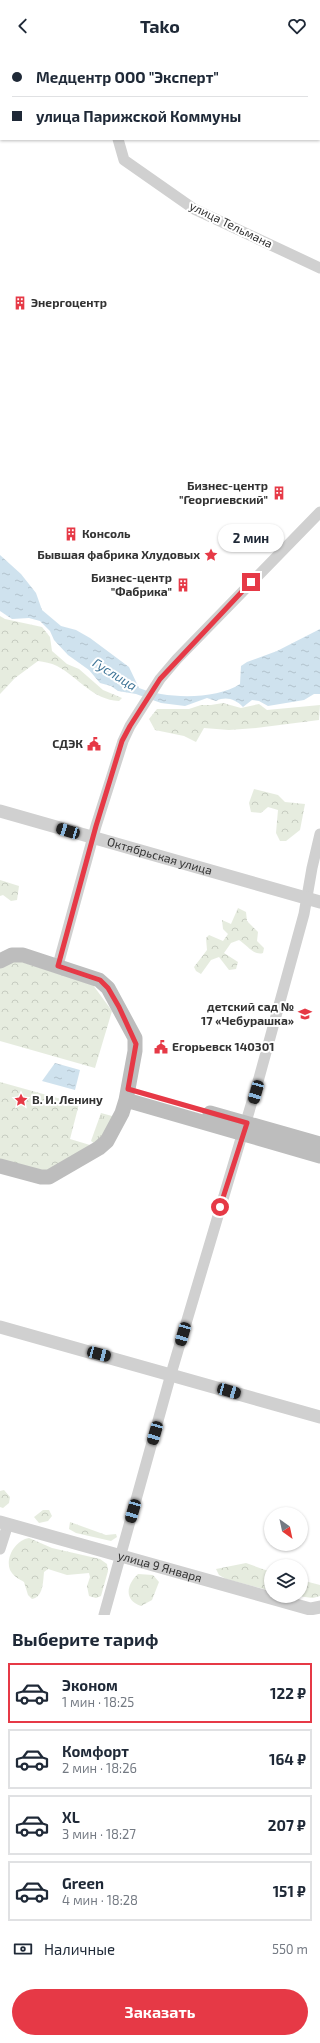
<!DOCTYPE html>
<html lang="ru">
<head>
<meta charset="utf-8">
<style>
	body { margin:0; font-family:"Exo 2",sans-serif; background:#f2f2f3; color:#1f2937; height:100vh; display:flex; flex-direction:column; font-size:15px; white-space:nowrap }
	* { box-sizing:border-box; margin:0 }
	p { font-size:13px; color:#747a83 }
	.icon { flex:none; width:22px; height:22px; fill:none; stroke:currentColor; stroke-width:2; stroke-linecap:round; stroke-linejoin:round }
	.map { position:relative; height:1563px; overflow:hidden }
	.side { display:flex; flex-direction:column; background:#fff; flex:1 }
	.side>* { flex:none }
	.banner { position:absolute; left:0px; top:0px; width:320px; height:88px; box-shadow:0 1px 3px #0004; display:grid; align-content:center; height:88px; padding:0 12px; background:#fff }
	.needle { width:26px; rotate:147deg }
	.tools { position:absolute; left:264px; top:1455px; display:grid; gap:8px }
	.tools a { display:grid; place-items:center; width:44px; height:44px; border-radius:50%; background:#fff; box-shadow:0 1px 3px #0004; font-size:20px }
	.end { position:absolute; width:18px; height:18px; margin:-9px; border:5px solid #e63946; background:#fff; box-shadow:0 0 0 2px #fff }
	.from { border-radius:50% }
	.bubble { position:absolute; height:28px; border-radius:14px; background:#fff; box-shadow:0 1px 3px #0004; font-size:13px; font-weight:700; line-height:28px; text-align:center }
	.car { position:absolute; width:12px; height:24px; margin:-12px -6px; border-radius:5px; box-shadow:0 0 3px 1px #0007; background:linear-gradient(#222 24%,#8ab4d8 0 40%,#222 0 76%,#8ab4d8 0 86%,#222 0) }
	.banner b { display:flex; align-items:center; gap:14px; height:38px; font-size:15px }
	.banner b+b { border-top:1px solid #e0e1e3 }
	.banner i { width:10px; height:10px; background:#1f2937 }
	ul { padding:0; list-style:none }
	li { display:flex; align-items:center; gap:12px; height:60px; margin:0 8px 6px; padding:0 4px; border:2px solid #e0e1e3; border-radius:0px }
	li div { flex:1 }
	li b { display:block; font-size:15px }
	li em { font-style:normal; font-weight:700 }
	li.selected { border-color:#e63946 }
	li>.icon { width:36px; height:36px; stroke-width:1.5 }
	h2 { padding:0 12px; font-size:18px; line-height:48px }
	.pay { display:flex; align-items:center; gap:10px; height:44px; padding:0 12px; font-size:15px }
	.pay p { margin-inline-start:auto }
	.cta { display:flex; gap:8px; margin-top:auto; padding:8px 12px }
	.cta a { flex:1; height:46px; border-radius:24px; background:#e63946; color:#fff; font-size:16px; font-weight:700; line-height:46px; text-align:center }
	header { display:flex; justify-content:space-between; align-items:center; height:52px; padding:0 12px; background:#fff; font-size:18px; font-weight:700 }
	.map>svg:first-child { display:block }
	.grass { fill:url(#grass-tufts) }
	.forest { fill:url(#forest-crowns) }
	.water { fill:url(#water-ripples) }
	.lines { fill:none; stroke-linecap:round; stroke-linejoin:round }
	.minor { stroke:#d0d0d0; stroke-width:11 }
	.tertiary { stroke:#d0d0d0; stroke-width:13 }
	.secondary { stroke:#bdbdbd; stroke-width:15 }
	.route { stroke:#e63946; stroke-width:5 }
	.labels { text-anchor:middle; stroke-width:4; stroke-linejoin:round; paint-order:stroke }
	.street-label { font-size:12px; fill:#333; stroke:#fff }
	.poi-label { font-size:12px; font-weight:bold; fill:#333; stroke:#fff; text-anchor:end }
	.water-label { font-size:13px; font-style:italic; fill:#3f7597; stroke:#fff }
</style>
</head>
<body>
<header><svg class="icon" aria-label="back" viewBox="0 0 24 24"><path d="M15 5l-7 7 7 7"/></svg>Tako<svg class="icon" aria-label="heart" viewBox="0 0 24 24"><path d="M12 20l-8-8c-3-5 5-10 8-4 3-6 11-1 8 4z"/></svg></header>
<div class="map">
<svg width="320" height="1563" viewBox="0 0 320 1563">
	<defs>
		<pattern id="grass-tufts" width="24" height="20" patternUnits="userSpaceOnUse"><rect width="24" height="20" fill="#e6ecdf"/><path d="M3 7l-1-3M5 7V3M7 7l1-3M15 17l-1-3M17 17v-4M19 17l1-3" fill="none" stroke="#c6cbc0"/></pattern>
		<pattern id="forest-crowns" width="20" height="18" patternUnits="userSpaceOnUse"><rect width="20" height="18" fill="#e6ecdf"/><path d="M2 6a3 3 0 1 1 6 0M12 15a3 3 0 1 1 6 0" fill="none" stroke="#c6cbc0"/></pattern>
		<pattern id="water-ripples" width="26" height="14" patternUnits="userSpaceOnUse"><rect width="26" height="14" fill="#cfe2ee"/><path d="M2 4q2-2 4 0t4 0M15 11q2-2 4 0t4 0" fill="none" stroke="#b2c2cd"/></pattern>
	</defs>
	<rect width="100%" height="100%" fill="#fff"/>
	<path class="grass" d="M101,1061L112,1064V1065L107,1078L95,1092L91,1089Z"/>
	<path class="forest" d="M0,564L5,567L42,575L50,585L52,599L67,612L79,617L103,638L122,646L119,649C93,648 78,625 57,614C51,611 44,610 38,609L15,626L0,642Z
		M223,651L241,656L259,652L267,658L320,653L319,668L256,676L229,678L204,676L196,690L184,684L155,678L149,667L157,657H189L201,653H211Z
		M254,737L278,743L285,750L305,752L300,778L286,789H280L276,781L278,758L268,755L261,761L251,760L249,751Z
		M0,828L19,834L17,848L11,849L3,843L0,844Z
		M238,856L246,860L247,869L258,880L257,889L264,896L263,901C254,904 247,893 239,888L231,891L224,901L238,910L236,917L229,918L219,905L211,908L201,922L196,919L194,915L207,898L206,886L209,883L223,889L228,882L223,877L222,868L231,872Z
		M10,910H22L93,933L112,959L95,1016L0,989V915Z
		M0,1030L79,1052L70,1087L90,1093L51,1120L0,1110Z
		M4,1438L10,1445L9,1451L3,1456L0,1455V1439Z
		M43,1458H49L52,1464L48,1469L39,1471L34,1465Z
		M70,1470L106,1483L116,1482L117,1485L111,1489L76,1481L69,1477Z
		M29,1486L52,1496L100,1507L107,1512L108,1519L101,1544L96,1546L89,1544L87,1534L90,1525L89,1521L67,1523L48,1517L44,1520C43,1531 43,1545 32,1547L28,1543L24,1530C19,1527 13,1524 10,1518C5,1505 16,1488 29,1486Z
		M246,1511L271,1520V1539L226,1527L219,1523L216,1517Z
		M138,1522L153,1523L159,1530L152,1548L141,1554C123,1548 127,1532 138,1522Z
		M301,1528L320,1533V1544L313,1546L297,1544H301Z"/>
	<path class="water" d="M0,503L21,522L36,541L42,558L61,574L76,578L90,586L129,615L139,636C165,647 216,648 240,632L241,614L247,610L277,599L320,577V642H314L304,648L268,654L259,649L252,648L243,655C235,647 226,644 216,649L207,646L185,654L161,651L136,642L118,639L111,634L100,631L89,618L68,603L54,588L50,579L40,569L29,566L12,567L0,559Z
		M55,1011L80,1018L75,1038L42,1029Z"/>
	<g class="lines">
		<path class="minor" d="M169,1V0
			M118,87L124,108L194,157L320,216
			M58,913L96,774L123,689L130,674L160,627L177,607L320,460
			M0,1497L8,1472
			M104,1563L171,1322L259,1026L304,862L312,816L320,782"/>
		<g class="tertiary">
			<path id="s1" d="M0,759L320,850"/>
			<path d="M0,1275L320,1365"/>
			<path id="s2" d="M0,1470L310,1557L320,1555"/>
		</g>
		<path class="secondary" d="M0,909L12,903H23L99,928L108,936L135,986V999L126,1048L122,1061L107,1089L99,1096L49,1125H41L0,1114
			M126,1048L320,1104
			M210,1061L320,1092"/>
	</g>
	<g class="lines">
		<path class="route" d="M220,1155L247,1071L128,1037L136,992L119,955L108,936L100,928L58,914L96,774L122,689L130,674L160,627L251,530"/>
	</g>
	<defs>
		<g id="building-bare" transform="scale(1.08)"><path d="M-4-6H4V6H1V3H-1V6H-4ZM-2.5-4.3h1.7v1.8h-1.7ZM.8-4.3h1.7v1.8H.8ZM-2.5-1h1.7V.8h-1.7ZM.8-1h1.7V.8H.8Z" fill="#e63946" stroke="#fff" stroke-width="2.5" paint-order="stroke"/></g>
		<g id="sight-bare" transform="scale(1.08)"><path d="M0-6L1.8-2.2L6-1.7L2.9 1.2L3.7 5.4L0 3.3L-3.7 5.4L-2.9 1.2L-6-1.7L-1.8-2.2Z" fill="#e63946" stroke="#fff" stroke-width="2.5" paint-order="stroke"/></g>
		<g id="civic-bare" transform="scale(1.08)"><path d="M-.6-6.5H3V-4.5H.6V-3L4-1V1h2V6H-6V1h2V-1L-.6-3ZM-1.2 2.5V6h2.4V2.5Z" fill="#e63946" stroke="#fff" stroke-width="2.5" paint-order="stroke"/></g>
		<g id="school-bare" transform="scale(1.08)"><path d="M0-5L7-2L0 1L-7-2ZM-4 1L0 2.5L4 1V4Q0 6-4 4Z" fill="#e63946" stroke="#fff" stroke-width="2.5" paint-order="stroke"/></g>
	</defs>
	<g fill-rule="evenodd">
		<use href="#building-bare" x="20" y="251"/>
		<use href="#building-bare" x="279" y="441"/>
		<use href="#building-bare" x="71" y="482"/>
		<use href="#sight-bare" x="211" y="503"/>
		<use href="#building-bare" x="183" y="533"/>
		<use href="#civic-bare" x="94" y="692"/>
		<use href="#school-bare" x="305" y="962"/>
		<use href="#civic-bare" x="161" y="995"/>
		<use href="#sight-bare" x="21" y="1048"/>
	</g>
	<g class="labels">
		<g class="street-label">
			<text transform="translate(231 173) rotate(26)" y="4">улица Тельмана</text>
			<text dy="4" stroke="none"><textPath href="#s1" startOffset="166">Октябрьская улица</textPath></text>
			<text dy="4" stroke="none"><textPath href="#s2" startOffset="166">улица 9 Января</textPath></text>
		</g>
		<g class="poi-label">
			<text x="31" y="255" text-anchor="start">Энергоцентр</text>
			<text x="268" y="438">Бизнес-центр<tspan x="268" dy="14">"Георгиевский"</tspan></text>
			<text x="82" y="486" text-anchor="start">Консоль</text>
			<text x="200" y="507">Бывшая фабрика Хлудовых</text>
			<text x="172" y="530">Бизнес-центр<tspan x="172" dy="14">"Фабрика"</tspan></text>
			<text x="83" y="696">СДЭК</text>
			<text x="294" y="959">детский сад №<tspan x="294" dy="14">17 «Чебурашка»</tspan></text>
			<text x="172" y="999" text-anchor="start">Егорьевск 140301</text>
			<text x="32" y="1052" text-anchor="start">В. И. Ленину</text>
		</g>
		<g class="water-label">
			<text transform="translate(115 622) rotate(32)" y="5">Гуслица</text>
		</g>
	</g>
</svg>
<div class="tools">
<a><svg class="needle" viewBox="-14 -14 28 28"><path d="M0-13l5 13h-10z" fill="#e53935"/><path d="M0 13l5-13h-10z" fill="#747a83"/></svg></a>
<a><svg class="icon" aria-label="layers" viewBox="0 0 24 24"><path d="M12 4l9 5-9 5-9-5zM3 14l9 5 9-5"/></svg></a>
</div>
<i class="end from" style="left:220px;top:1155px"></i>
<i class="end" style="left:251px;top:530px"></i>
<div class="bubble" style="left:218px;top:472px;width:66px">2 мин</div>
<i class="car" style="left:68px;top:779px;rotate:287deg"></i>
<i class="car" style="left:256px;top:1040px;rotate:196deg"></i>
<i class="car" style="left:183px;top:1282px;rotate:196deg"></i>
<i class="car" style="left:99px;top:1302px;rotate:105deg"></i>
<i class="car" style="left:229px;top:1339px;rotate:106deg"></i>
<i class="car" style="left:155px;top:1381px;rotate:196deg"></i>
<i class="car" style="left:133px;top:1459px;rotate:196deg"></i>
<div class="banner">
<b><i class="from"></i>Медцентр ООО &quot;Эксперт&quot;</b>
<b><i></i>улица Парижской Коммуны</b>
</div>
</div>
<section class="side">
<h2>Выберите тариф</h2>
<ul>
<li class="selected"><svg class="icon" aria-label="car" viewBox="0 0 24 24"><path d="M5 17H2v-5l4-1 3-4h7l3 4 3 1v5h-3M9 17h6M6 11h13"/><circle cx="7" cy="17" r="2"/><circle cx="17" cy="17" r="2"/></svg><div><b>Эконом</b><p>1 мин · 18:25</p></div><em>122 ₽</em></li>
<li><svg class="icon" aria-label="car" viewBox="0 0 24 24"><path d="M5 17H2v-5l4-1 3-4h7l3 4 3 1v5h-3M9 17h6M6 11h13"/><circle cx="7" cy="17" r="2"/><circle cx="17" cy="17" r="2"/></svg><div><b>Комфорт</b><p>2 мин · 18:26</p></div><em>164 ₽</em></li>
<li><svg class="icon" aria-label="car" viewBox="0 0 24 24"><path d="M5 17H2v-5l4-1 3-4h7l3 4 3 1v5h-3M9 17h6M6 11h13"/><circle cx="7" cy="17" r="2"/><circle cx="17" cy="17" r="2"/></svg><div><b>XL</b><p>3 мин · 18:27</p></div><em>207 ₽</em></li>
<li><svg class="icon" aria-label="car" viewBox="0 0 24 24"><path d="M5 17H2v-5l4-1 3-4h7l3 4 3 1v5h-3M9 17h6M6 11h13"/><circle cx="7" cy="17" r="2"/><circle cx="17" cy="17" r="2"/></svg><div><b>Green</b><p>4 мин · 18:28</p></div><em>151 ₽</em></li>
</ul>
<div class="pay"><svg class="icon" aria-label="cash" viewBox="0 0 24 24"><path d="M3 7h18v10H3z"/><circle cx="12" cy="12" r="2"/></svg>Наличные<p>550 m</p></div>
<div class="cta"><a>Заказать</a></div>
</section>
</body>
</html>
